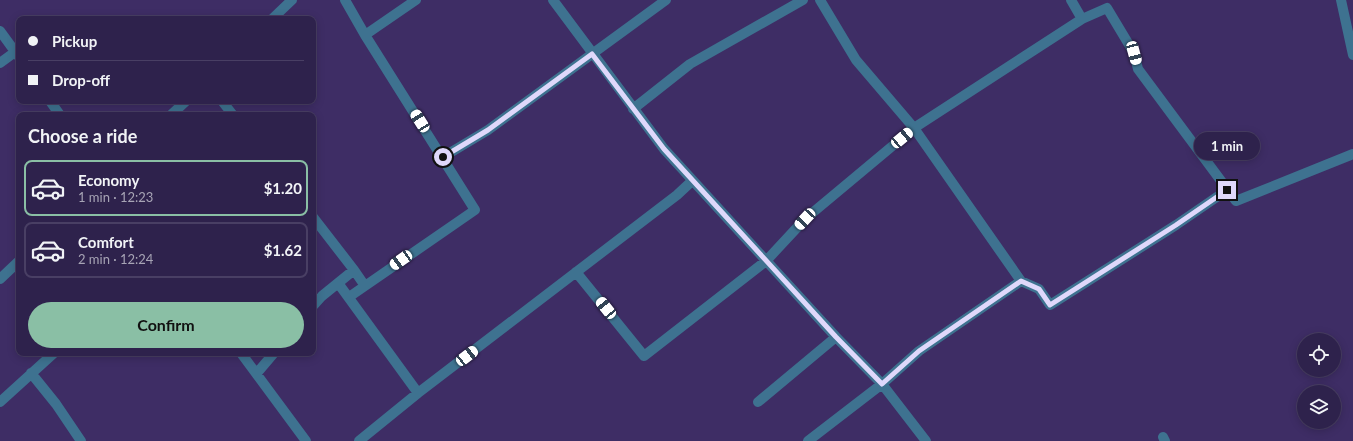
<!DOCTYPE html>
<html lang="en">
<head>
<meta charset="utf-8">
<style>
	body { margin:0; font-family:Lato,sans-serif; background:#362a53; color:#f1f3f6; height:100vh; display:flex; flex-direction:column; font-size:15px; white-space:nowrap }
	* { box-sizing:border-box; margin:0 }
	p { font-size:13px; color:#a7a4b5 }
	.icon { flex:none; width:22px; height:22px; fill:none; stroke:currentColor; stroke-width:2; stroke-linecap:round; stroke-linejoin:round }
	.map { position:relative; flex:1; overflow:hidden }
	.drawer { position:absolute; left:16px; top:112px; width:300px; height:244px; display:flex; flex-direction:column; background:#2e224c; border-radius:8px; box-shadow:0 2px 10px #0003,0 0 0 1px #493f64 }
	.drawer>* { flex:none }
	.top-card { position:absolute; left:16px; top:16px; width:300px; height:88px; border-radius:8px; box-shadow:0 2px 10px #0003,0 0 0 1px #493f64; display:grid; align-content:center; height:88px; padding:0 12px; background:#2e224c }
	.tools { position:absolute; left:1297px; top:333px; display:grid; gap:8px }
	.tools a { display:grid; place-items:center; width:44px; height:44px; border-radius:50%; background:#2e224c; box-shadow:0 2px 10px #0003,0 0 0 1px #493f64; font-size:20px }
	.end { position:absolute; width:18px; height:18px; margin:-9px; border:5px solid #dfd8fb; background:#111; box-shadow:0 0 0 2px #111 }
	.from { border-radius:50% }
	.bubble { position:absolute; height:28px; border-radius:14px; background:#2e224c; box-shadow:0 2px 10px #0003,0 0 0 1px #493f64; font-size:13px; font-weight:700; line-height:28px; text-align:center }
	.car { position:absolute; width:12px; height:24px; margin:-12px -6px; border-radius:5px; box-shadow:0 0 3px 1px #0007; background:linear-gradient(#fff 24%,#345 0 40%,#fff 0 76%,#345 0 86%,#fff 0) }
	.top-card b { display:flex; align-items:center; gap:14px; height:38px; font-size:15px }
	.top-card b+b { border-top:1px solid #493f64 }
	.top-card i { width:10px; height:10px; background:#f1f3f6 }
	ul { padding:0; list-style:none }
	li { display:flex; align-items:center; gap:12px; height:56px; margin:0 8px 6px; padding:0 4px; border:2px solid #493f64; border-radius:8px }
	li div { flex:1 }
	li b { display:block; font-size:15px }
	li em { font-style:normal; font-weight:700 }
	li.selected { border-color:#8abfa5 }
	li>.icon { width:36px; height:36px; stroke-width:1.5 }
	h2 { padding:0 12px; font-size:18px; line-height:48px }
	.primary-button { display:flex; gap:8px; margin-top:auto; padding:8px 12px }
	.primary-button a { flex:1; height:46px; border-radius:24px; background:#8abfa5; color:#111; font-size:16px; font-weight:700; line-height:46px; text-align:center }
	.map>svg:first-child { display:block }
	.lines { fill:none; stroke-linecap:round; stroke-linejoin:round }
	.minor { stroke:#3e7290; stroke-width:10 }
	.route { stroke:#dfd8fb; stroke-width:5 }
</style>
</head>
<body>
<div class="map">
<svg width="1353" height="441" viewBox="0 0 1353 441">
	<rect width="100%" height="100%" fill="#3e2d65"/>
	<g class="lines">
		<path class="minor" d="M345,0L365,35L475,210L349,297
			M553,0L664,149L836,337L882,384L926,441
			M820,0L856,60L914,128L1021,281L1039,289L1050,305L1176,225L1227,190
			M1071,0L1082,19
			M1341,0L1353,55
			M272,19L292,0
			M0,31L19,57
			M365,35L416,0
			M0,63L15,52
			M50,101L60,115
			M222,101L233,115
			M633,109L690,64L803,0
			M171,115L186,101
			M443,157L488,130L666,0
			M313,217L354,270L365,286
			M576,272L644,356L766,261L805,219L914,128L1082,19L1107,8L1134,53L1138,69L1236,201L1353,154
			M0,279L19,261
			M338,283L418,393
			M313,306L322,296L354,270
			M241,353L306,441
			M31,373L56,404L81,441
			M257,373L274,353
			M0,402L54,353
			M758,402L836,337
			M1163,437L1165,441
			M359,441L418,393L677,195L692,181
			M808,441L882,384L919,351L1021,281"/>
	</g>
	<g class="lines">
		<path class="route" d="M443,157L488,130L592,54L664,149L836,337L882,384L919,351L1021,281L1039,289L1050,305L1176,225L1227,190"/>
	</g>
</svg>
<div class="tools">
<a><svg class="icon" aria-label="locate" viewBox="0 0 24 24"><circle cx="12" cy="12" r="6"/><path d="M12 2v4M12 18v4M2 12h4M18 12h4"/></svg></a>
<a><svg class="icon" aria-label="layers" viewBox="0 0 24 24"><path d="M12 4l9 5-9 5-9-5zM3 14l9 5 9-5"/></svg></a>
</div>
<i class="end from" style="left:443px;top:157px"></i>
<i class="end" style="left:1227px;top:190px"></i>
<div class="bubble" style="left:1194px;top:132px;width:66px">1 min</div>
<i class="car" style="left:1134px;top:53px;rotate:165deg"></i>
<i class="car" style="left:420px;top:121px;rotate:328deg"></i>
<i class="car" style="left:902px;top:138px;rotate:50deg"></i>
<i class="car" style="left:805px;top:219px;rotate:223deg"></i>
<i class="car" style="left:401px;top:260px;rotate:235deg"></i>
<i class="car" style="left:606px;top:308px;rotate:321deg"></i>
<i class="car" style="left:467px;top:356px;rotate:52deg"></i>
<div class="top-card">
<b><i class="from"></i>Pickup</b>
<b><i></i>Drop-off</b>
</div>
<section class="drawer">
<h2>Choose a ride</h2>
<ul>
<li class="selected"><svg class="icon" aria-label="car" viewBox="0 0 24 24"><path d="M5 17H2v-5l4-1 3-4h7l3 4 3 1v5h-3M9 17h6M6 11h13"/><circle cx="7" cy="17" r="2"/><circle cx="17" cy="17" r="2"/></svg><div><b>Economy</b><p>1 min · 12:23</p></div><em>$1.20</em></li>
<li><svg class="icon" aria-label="car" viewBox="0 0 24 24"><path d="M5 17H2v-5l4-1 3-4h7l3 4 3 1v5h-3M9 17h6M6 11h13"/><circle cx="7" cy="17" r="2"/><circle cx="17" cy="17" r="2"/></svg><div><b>Comfort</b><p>2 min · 12:24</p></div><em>$1.62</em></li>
</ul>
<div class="primary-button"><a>Confirm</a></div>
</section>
</div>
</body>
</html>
